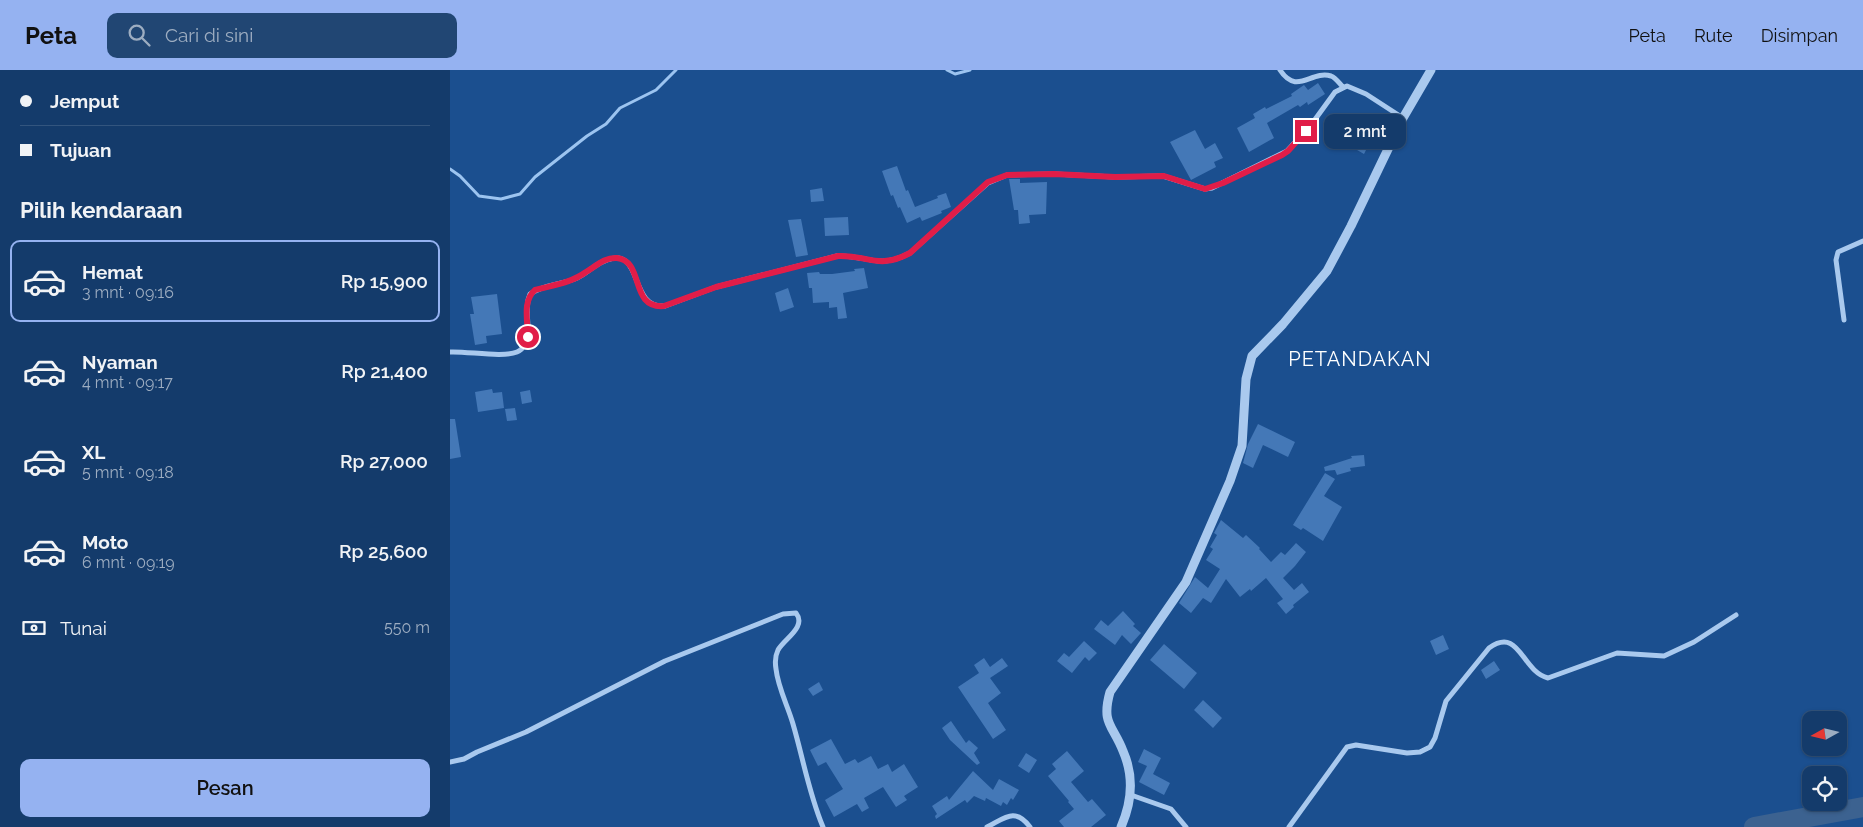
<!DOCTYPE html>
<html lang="id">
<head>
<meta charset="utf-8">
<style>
	body { margin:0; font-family:Raleway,sans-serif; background:#214673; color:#f1f3f6; height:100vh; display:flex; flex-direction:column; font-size:19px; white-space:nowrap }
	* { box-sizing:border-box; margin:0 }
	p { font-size:16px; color:#9dadc1 }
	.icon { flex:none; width:28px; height:28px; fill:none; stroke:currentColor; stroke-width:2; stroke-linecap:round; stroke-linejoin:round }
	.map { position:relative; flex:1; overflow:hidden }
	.details { display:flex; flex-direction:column; background:#143b6b; width:450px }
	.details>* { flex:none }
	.top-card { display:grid; align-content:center; height:110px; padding:0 20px; background:#143b6b }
	.needle { width:32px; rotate:262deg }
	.tools { position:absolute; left:1352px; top:641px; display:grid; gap:10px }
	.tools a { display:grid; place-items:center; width:45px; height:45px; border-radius:10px; background:#143b6b; box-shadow:0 1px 4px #0004,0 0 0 1px #33557e; font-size:25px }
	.end { position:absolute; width:22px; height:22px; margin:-11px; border:6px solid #e11d48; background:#fff; box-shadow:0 0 0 2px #fff }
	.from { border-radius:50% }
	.bubble { position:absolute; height:35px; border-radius:10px; background:#143b6b; box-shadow:0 1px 4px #0004,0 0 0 1px #33557e; font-size:16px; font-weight:600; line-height:35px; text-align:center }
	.top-card b { display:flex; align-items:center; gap:18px; height:48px; font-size:19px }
	.top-card b+b { border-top:1px solid #33557e }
	.top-card i { width:12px; height:12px; background:#f1f3f6 }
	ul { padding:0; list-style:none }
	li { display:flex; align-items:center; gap:15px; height:82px; margin:0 10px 8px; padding:0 10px; border:2px solid transparent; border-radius:10px }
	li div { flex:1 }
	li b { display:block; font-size:19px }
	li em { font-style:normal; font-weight:600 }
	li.active { border-color:#95b2f1 }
	li>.icon { width:45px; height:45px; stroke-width:1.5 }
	h2 { padding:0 20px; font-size:22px; line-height:60px }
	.pay { display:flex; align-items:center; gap:12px; height:55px; padding:0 20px; font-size:19px }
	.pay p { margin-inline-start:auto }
	.primary-button { display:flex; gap:10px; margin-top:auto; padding:10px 20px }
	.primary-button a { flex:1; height:58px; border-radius:10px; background:#95b2f1; color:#111; font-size:20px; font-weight:600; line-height:58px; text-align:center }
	header { display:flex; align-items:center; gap:30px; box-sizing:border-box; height:70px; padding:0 25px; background:#95b2f1; color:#111 }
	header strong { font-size:24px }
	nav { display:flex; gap:28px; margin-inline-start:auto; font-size:18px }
	.search { width:350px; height:45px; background:#214673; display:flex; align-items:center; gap:12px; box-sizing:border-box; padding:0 18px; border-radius:10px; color:#9dadc1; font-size:19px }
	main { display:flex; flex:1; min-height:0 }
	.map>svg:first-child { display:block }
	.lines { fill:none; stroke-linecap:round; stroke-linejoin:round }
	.stream { stroke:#9cc4f0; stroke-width:3 }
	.river { stroke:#3c6290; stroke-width:20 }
	.building { fill:#4478b7 }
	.minor { stroke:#a9c9ee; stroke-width:5 }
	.tertiary { stroke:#a9c9ee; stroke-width:9 }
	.route { stroke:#e11d48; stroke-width:6 }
	.labels { text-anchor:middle; stroke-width:4; stroke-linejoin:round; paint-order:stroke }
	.quarter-label { font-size:20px; letter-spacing:1px; fill:#fff; stroke:#1b4f8f }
</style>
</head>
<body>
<header>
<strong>Peta</strong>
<div class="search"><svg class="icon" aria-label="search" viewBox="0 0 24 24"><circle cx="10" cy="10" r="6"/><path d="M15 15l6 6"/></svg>Cari di sini</div>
<nav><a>Peta</a><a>Rute</a><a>Disimpan</a></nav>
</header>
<main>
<section class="details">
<div class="top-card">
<b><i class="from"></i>Jemput</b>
<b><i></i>Tujuan</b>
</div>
<h2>Pilih kendaraan</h2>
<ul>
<li class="active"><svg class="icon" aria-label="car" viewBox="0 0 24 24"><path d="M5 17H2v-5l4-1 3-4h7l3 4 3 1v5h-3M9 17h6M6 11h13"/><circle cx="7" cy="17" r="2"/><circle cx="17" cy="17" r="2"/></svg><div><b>Hemat</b><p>3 mnt · 09:16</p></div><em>Rp 15,900</em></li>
<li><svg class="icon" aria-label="car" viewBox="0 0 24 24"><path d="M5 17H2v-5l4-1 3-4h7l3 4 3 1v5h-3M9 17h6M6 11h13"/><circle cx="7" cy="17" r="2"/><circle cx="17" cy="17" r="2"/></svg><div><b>Nyaman</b><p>4 mnt · 09:17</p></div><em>Rp 21,400</em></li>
<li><svg class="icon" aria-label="car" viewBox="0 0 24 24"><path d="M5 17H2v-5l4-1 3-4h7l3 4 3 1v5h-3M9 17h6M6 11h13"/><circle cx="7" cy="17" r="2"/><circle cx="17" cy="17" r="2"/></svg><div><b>XL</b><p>5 mnt · 09:18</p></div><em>Rp 27,000</em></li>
<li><svg class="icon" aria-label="car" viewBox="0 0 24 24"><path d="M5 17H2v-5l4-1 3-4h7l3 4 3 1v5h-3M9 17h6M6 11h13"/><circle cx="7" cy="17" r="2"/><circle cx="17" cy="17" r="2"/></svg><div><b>Moto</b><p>6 mnt · 09:19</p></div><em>Rp 25,600</em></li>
</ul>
<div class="pay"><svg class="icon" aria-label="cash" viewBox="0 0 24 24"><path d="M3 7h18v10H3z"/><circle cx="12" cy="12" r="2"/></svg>Tunai<p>550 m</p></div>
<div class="primary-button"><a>Pesan</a></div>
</section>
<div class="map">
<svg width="1413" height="757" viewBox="0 0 1413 757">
	<rect width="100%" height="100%" fill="#1b4f8f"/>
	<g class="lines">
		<path class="stream" d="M497,0L505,4L520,0
			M0,99L10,106L29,126L51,129L70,124L85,107L137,66L156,54L170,38L206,20L226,0"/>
		<path class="river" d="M1304,757L1413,737"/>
	</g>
	<path class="building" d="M868,13L875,24L858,35L857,32L850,37L848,35L817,53L824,68L799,82L787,58L805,48L803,44L815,37L816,39L842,26L841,24L854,15L858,20Z
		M922,44L932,53L916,70L920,72L914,84L895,73L902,61L905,63Z
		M745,60L755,79L765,73L773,88L764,92L766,97L741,110L720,72Z
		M447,96L456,121L458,120L465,137L488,128L487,126L496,123L501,137L491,141L492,143L472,151L470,147L457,153L450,137L448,138L443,125L441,126L432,101Z
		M559,109H570V113L597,112L596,144L579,145L580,153L569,154L568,140H564Z
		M372,118L374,131L361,132L360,120Z
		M398,147L399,165L375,166L374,148Z
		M351,149L358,185L346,187L338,150Z
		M414,198L418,218L393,223L397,248L388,249L387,237L379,238V232L363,233L362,218H359L357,203L369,202L370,204H382L405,201L404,199Z
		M338,218L344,237L330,242L325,223Z
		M47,224L52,264L36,266L37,273L25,275L20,244H24L21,227Z
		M42,319L43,323L52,322L54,338L28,342L25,322Z
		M80,320L82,332L72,334L70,322Z
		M65,338L67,350L57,351L55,339Z
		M0,349H5L11,387L0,389Z
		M808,354L845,372L838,387L813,375L803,398L793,393L798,374Z
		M914,385L915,396L900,398L901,401L887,405L885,400L875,401L874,397L902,388L901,386Z
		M875,403L885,409L874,426L892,437L873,471L853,458L851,460L843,455Z
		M771,450L793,468L796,465L810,478L809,479L821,492L831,482L835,485L846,473L856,482L845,496L833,508L844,520L852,513L859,522L843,535L844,537L836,544L827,533L833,529L816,508L801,521L800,519L790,527L776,509L761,533L753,528L741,543L729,533L745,507L758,518L770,499L756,490L763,479L760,477L767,465L764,463Z
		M673,541L685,554L683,556L691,563L681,574L672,565L665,575L644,559L651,550L658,556Z
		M993,565L999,579L986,585L980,571Z
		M634,571L647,583L639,591L635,587L622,603L607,591L614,583L619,587Z
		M714,574L747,603L734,619L700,590Z
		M534,588L540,597L552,588L558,596L540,608L551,623L538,633L556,660L543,669L508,617L529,603L524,595Z
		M1044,591L1050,600L1036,609L1031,600Z
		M369,612L373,620L363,626L358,619Z
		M753,630L772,648L763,658L744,640Z
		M501,651L516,673L519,670L528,678L524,683L530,693L527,695L500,670L492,658Z
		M381,669L395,694L405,689L408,693L421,686L428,699L438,694L442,702L454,694L468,717L454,726L457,730L446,737L433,717L414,728L419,738L412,742L407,734L384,747L375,730L393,719L376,692L368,696L360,680Z
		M694,679L711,688L703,704L720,713L714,725L689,712L697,696L688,692Z
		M617,681L634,701L621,712L638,732L642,729L656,745L641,757H614L609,751L624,739L618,732L619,731L598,706L606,699L602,694Z
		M576,683L587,690L579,703L568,696Z
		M523,701L543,720L549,709L569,720L563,730L561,728L557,735L553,732L551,736L536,728L535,731L524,726L517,733L515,730L486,749L485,746L487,744L482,736L497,726L499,730Z"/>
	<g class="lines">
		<path class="minor" d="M830,0C847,26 861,0 881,6C886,8 889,13 893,17
			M1394,250L1386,190L1388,182L1413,171
			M0,282C17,281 53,288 67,282C76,278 78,268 78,259C78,247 75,235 80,224C94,214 112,215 127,208C138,203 146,193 157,190C194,176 178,239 215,236L266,217L387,186C419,185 428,200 460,183L538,113L557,105L604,104L665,107L713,106L755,119L762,118L837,81L861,55L885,22L897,16L916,24L953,48
			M0,692L14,689L27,682L76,662L215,591L333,544L346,543C357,557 334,569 328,580C325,586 325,593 326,599C328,618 338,636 343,654C353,688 359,724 373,757
			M681,725L721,739L736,757
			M537,757C555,748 565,737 580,757
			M839,757L897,677L906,675L957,683L970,682L980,677L985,668L996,631L1039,578C1070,556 1071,601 1098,608L1167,583L1214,586L1244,572L1286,545"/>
		<path class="tertiary" d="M671,757C682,732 684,706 673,681C663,655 651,654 660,622L736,512L780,411L792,376L796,309L802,286L833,254L877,201L901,156L953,48L981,0"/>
	</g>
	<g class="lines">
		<path class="route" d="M78,267C78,252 72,231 85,220C103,215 121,213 136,202C146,196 155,187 167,188C195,191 179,239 214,236L266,217L388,186C419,185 428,200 460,183L538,112L557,105L604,104L665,107L714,106L755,119L773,113L832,85L838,81L856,61"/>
	</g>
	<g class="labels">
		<g class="quarter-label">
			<text x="910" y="296">PETANDAKAN</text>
		</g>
	</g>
</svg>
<div class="tools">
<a><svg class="needle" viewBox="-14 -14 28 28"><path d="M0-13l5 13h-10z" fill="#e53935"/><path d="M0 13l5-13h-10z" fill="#9dadc1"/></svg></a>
<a><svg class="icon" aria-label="locate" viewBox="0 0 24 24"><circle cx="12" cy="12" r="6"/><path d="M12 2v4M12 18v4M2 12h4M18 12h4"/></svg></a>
</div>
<i class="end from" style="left:78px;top:267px"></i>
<i class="end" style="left:856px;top:61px"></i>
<div class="bubble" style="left:874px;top:44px;width:82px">2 mnt</div>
</div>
</main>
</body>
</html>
